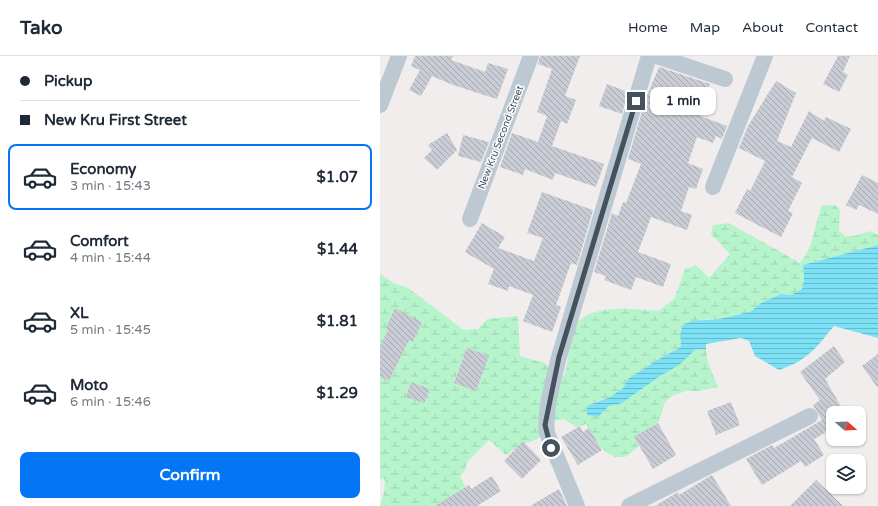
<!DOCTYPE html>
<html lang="en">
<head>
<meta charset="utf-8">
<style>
	body { margin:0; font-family:"Varela Round",sans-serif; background:#f2f2f3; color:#1f2937; height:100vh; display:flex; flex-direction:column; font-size:15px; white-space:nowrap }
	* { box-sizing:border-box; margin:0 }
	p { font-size:13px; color:#747a83 }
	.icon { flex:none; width:22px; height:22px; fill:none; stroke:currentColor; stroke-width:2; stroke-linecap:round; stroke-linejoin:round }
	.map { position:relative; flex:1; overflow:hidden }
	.panel { display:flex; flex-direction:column; background:#fff; width:380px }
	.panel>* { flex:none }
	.top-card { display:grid; align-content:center; height:88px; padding:0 20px; background:#fff }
	.needle { width:26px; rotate:109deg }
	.tools { position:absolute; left:446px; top:350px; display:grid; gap:8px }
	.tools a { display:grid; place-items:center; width:40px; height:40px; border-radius:8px; background:#fff; box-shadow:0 1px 3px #0004; font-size:20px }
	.end { position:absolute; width:18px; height:18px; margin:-9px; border:5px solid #43525d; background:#fff; box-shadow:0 0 0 2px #fff }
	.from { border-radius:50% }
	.bubble { position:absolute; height:28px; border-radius:8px; background:#fff; box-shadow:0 1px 3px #0004; font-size:13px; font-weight:700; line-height:28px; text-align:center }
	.top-card b { display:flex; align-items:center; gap:14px; height:38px; font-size:15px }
	.top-card b+b { border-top:1px solid #e0e1e3 }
	.top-card i { width:10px; height:10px; background:#1f2937 }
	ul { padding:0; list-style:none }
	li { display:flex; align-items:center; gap:12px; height:66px; margin:0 8px 6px; padding:0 12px; border:2px solid transparent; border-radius:8px }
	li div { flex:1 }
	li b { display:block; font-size:15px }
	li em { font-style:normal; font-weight:700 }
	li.selected { border-color:#0375f5 }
	li>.icon { width:36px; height:36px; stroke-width:1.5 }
	.primary-button { display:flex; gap:8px; margin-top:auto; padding:8px 20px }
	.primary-button a { flex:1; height:46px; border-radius:8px; background:#0375f5; color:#fff; font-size:16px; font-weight:700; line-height:46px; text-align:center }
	header { display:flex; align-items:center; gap:24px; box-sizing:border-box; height:56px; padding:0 20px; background:#fff; border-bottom:1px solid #e0e1e3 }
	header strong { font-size:19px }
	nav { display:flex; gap:22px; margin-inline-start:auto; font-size:14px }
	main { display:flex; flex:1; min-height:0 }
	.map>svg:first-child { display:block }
	.wetland { fill:url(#wetland-marsh) }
	.water { fill:url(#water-rules) }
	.building { fill:url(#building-back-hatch) }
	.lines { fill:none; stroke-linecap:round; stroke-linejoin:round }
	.minor { stroke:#bcc9d2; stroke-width:16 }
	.route { stroke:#43525d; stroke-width:5 }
	.labels { text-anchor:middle; stroke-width:3; stroke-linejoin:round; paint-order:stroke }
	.street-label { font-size:10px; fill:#43525d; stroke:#fff }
</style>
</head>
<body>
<header>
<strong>Tako</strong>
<nav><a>Home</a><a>Map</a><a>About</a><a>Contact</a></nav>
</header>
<main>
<section class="panel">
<div class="top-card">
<b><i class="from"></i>Pickup</b>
<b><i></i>New Kru First Street</b>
</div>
<ul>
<li class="selected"><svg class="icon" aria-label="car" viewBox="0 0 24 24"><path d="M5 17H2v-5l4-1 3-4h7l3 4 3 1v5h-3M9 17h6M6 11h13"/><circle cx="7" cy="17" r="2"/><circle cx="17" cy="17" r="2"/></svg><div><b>Economy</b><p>3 min · 15:43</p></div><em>$1.07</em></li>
<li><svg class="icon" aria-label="car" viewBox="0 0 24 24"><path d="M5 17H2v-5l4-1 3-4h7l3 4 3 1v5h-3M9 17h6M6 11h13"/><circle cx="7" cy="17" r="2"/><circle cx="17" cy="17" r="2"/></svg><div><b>Comfort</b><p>4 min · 15:44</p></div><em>$1.44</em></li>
<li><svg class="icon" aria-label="car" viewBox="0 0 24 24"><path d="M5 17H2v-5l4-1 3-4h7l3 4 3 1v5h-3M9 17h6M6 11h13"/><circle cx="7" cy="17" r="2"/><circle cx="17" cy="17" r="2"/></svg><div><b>XL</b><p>5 min · 15:45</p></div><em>$1.81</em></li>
<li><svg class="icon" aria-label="car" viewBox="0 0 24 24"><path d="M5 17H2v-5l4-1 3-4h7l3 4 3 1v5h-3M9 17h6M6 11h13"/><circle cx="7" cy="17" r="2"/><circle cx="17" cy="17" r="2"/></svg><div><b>Moto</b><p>6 min · 15:46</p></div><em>$1.29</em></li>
</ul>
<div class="primary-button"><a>Confirm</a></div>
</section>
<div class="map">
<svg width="498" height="450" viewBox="0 0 498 450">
	<defs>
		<pattern id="wetland-marsh" width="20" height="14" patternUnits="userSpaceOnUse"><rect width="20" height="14" fill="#b6f4cc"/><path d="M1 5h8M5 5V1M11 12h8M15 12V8" fill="none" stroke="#9ed3b2"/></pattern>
		<pattern id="water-rules" width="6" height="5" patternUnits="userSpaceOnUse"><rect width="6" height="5" fill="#7de1f6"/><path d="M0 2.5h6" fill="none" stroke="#68b9ca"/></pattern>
		<pattern id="building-back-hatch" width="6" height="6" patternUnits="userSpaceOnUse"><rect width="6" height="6" fill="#c9ccd4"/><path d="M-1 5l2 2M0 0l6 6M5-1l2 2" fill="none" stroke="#a5a8af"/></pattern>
	</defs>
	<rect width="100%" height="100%" fill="#f1eded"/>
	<path class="wetland" d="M442,149H455L460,154L459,174L465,180H474L490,175L498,179V189L423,209L424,224L422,233L411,239L401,238L381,247L370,256L339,263H327L300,279L301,291L279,303L248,323L243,332L230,341L215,346L218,361L229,350L242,347L316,293L326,294L328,306L338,331L319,335H306L292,340L285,346L279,365L265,377L257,392L245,401H235L225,395L208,377L207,368L196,371L184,363L164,367L158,383L141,389L126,399L109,384L87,406L85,414L80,421L93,444L90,450H0L4,437L5,424L0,422V218L14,227L28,232L84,274L98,273L107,263L138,260L140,300L165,307L173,317L184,320C188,309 191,276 195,269C211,247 255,253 279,255L294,243L305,213L316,209L329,222L350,198L331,178L333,169L349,167L420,207C434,191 434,169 442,149Z"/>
	<path class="water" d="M498,189V282L454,270C435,293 428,304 399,314L375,300L369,285L361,282L326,288V294L316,293L299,309L280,320L242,347L229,350L218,361L207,359V350L230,341L243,332L248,323L279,303L301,291L300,279L303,269L312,265L339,263L370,256L381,247L401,238L411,239L422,233L424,224L423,209Z"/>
	<path class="building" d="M35,0H73L71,4L105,16L108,7L128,13L117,43L73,29L52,20L41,40L29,34L40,14L31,10Z
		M160,0H200L185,40L196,44L187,68L181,65L172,90L224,108L216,131L175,117L173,124L145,113L143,119L120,111L132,77L158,86L167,60L157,56L172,13L158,8Z
		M458,0H470L463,16L468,19L459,36L443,28Z
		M279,11L330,28L318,59L347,70L342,83L336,80L333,87L317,81L308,107L323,113L316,133L309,131L301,155L312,159L307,174L271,161L258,196L291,208L283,231L256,221L251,234L224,224L226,220L214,216L232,157L238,160L243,146L246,147L261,108L248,103L266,42Z
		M396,25L416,37L397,85L411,91L429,55L444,65L446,61L471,73L459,96L432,82L412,121L422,127L408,155L413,157L401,181L355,157L367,133L370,135L385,105L359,92L368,70Z
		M227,28L248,36L242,58L219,50Z
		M67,77L77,94L57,114L44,102L52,94L48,89Z
		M83,79L109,86L101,106L78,100Z
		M482,119L498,127V158L479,149L476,154L466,149Z
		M162,136L213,154L197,209L191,207L176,249L181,251L172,276L143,265L153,239L129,230L128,235L108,228L114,213L85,196L102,167L125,181L118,192L154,205L163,182L147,177Z
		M15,252L42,266L33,286L29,284L9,325L0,320V290L8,274L6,272Z
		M454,290L465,306L445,323L465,357H453V382L448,375L434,383L444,399L425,411L421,405L382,429L366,403L392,389L394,392L442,364L433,349L440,344L420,316Z
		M87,292L109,300L96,335L74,327Z
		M498,298V332L482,310Z
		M31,326L50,333L44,347L26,341Z
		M351,346L360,369L336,379L327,355Z
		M278,367L296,399L273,413L254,381Z
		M200,370L203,376L209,372L222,394L198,409L181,381Z
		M143,385L161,404L142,423L124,405Z
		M332,419L351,450H275L298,436L299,439Z
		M112,420L121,435L97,450H55L89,429L91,433Z
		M436,424L463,450H410Z
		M179,433L187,450H150Z"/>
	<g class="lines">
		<path class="minor" d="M276,0L345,23
			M0,49L19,0
			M333,131L385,0
			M90,163L151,0
			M197,450L167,377C164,356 174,322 179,301L269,0
			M249,450L430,360"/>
	</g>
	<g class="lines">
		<path class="route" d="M171,392L165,369L179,301L256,45"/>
	</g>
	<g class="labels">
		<g class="street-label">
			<text transform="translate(120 81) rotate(-69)" y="4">New Kru Second Street</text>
		</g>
	</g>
</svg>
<div class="tools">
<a><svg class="needle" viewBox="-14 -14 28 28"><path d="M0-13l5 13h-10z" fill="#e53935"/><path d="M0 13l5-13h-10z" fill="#747a83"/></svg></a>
<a><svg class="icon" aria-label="layers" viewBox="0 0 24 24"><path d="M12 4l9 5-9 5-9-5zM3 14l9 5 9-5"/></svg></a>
</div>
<i class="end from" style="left:171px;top:392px"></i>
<i class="end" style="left:256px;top:45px"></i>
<div class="bubble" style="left:270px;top:31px;width:66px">1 min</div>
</div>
</main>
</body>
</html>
